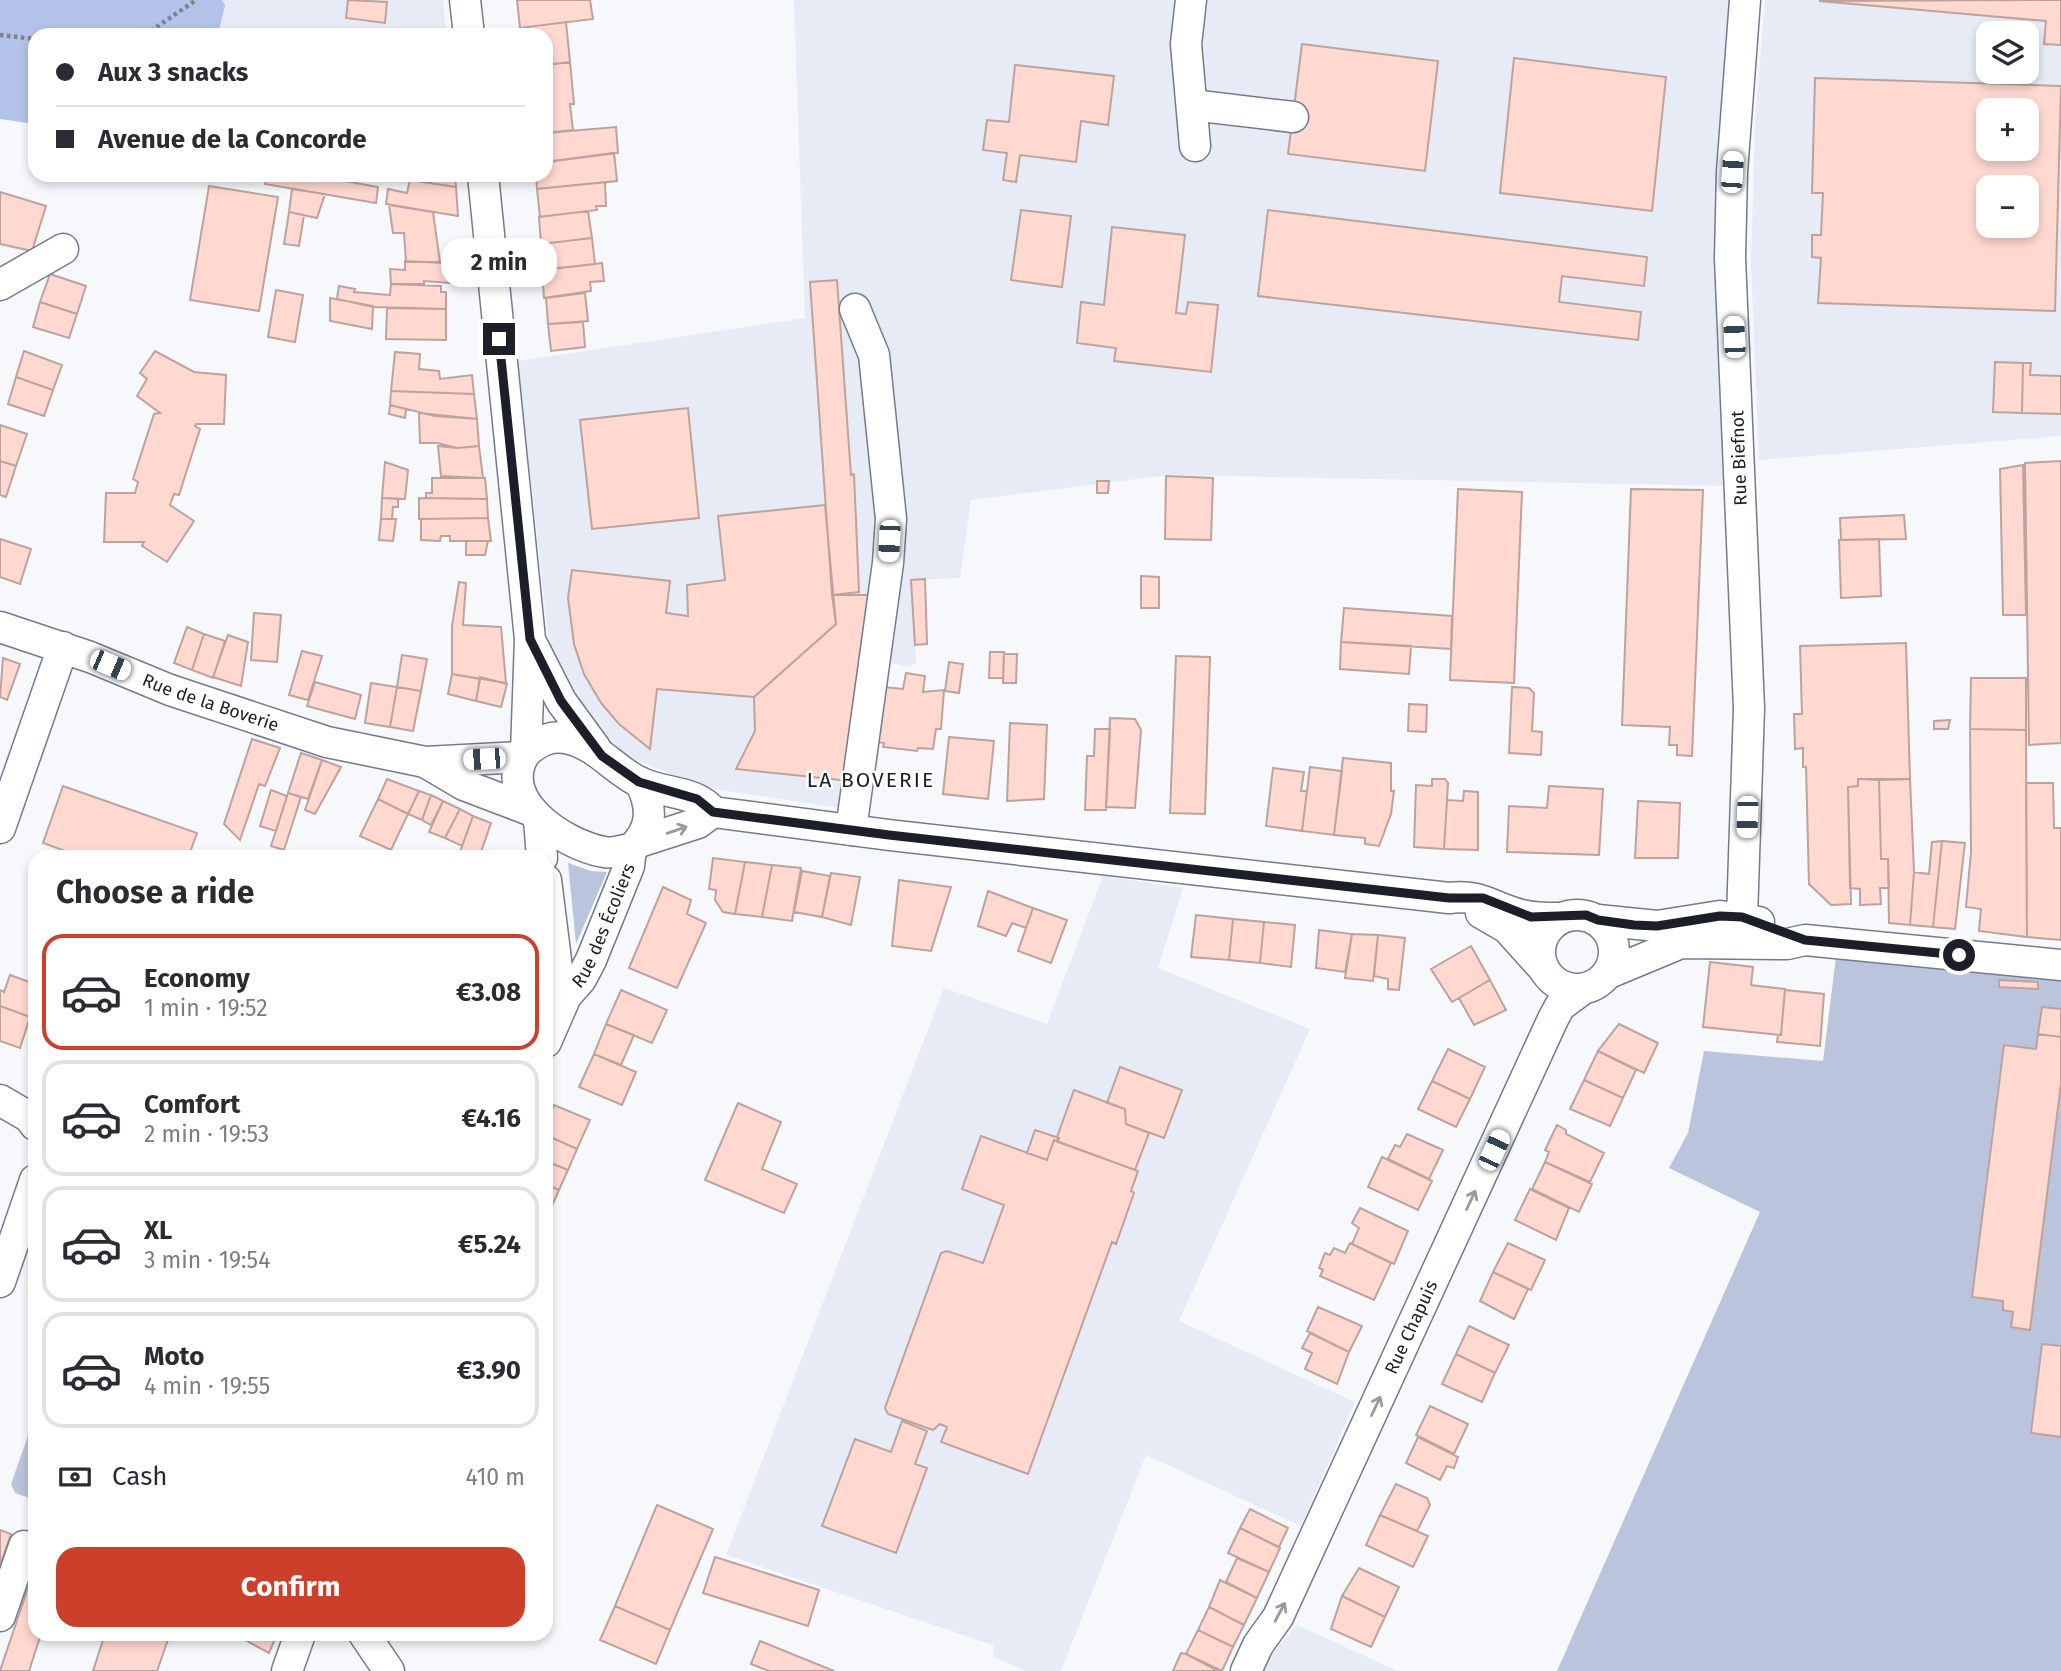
<!DOCTYPE html>
<html lang="en">
<head>
<meta charset="utf-8">
<style>
	body { margin:0; font-family:"Fira Sans",sans-serif; background:#f7f7f7; color:#2b2b33; height:100vh; display:flex; flex-direction:column; font-size:26px; white-space:nowrap }
	* { box-sizing:border-box; margin:0 }
	p { font-size:23px; color:#7c7c81 }
	.icon { flex:none; width:38px; height:38px; fill:none; stroke:currentColor; stroke-width:2; stroke-linecap:round; stroke-linejoin:round }
	.map { position:relative; flex:1; overflow:hidden }
	.details { position:absolute; left:28px; top:850px; width:525px; height:791px; display:flex; flex-direction:column; background:#fff; border-radius:21px; box-shadow:0 4px 10px #0003 }
	.details>* { flex:none }
	.top-card { position:absolute; left:28px; top:28px; width:525px; height:154px; border-radius:21px; box-shadow:0 4px 10px #0003; display:grid; align-content:center; height:154px; padding:0 28px; background:#fff }
	.fabs { position:absolute; left:1976px; top:21px; display:grid; gap:14px }
	.fabs a { display:grid; place-items:center; width:63px; height:63px; border-radius:14px; background:#fff; box-shadow:0 4px 10px #0003; font-size:35px }
	.end { position:absolute; width:32px; height:32px; margin:-16px; border:9px solid #1c1f27; background:#fff; box-shadow:0 0 0 4px #fff }
	.from { border-radius:50% }
	.bubble { position:absolute; height:49px; border-radius:21px; background:#fff; box-shadow:0 4px 10px #0003; font-size:23px; font-weight:700; line-height:49px; text-align:center }
	.car { position:absolute; width:21px; height:42px; margin:-21px -10px; border-radius:9px; box-shadow:0 0 5px 2px #0007; background:linear-gradient(#fff 24%,#345 0 40%,#fff 0 76%,#345 0 86%,#fff 0) }
	.top-card b { display:flex; align-items:center; gap:24px; height:66px; font-size:26px }
	.top-card b+b { border-top:2px solid #e1e1e2 }
	.top-card i { width:18px; height:18px; background:#2b2b33 }
	ul { padding:0; list-style:none }
	li { display:flex; align-items:center; gap:21px; height:116px; margin:0 14px 10px; padding:0 14px; border:4px solid #e1e1e2; border-radius:21px }
	li div { flex:1 }
	li b { display:block; font-size:26px }
	li em { font-style:normal; font-weight:700 }
	li.current { border-color:#cc402b }
	li>.icon { width:63px; height:63px; stroke-width:1.5 }
	h2 { padding:0 28px; font-size:32px; line-height:84px }
	.pay { display:flex; align-items:center; gap:18px; height:77px; padding:0 28px; font-size:26px }
	.pay p { margin-inline-start:auto }
	.primary-button { display:flex; gap:14px; margin-top:auto; padding:14px 28px }
	.primary-button a { flex:1; height:80px; border-radius:21px; background:#cc402b; color:#fff; font-size:28px; font-weight:700; line-height:80px; text-align:center }
	.map>svg:first-child { display:block }
	.built { fill:#e6ebf6; fill-rule:evenodd }
	.green { fill:#bac4dc }
	.forest { fill:#b2c2e8 }
	.building { fill:#ffd8d0; stroke:#bda29d; stroke-width:2; fill-rule:evenodd }
	.lines { fill:none; stroke-linecap:round; stroke-linejoin:round }
	.minor-casing { stroke:#737b8f; stroke-width:33 }
	.path { stroke:#7f8288; stroke-width:4.5; stroke-dasharray:3.5 3.5; stroke-linecap:butt }
	.minor { stroke:#fff; stroke-width:30 }
	.oneway { stroke:#999a9e }
	.route { stroke:#1c1f27; stroke-width:9 }
	.labels { text-anchor:middle; stroke-width:5; stroke-linejoin:round; paint-order:stroke }
	.street-label { font-size:18px; fill:#1c1f27; stroke:#fff }
	.quarter-label { font-size:21px; letter-spacing:2px; fill:#1c1f27; stroke:#fff }
</style>
</head>
<body>
<div class="map">
<svg width="2061" height="1671" viewBox="0 0 2061 1671">
	<rect width="100%" height="100%" fill="#f6f8fc"/>
	<path class="built" d="M0,0H443L446,35H35Z
		M794,0H1729L1714,223L1726,486L1168,475L971,500L960,578L912,580L916,663L910,667L892,663L885,669L861,811L701,787L627,756L596,728L580,709L555,660L548,636L518,361L805,318Z
		M1765,0H2061V436L1759,460L1751,264L1755,123ZM1988,33H2026V72H1988ZM1988,110H2026V149H1988ZM1988,187H2026V226H1988Z
		M1103,876L1183,888L1158,968L1310,1029L1179,1321L1355,1402L1301,1526L1146,1455L1061,1671H1026L993,1657V1645L726,1555L944,988L1047,1024Z
		M1297,1625L1398,1671H1263L1271,1655Z"/>
	<path class="green" d="M568,863L591,871L607,872L576,944Z
		M1836,957L2061,977V1671H1557L1760,1212L1669,1168L1688,1133L1704,1051L1823,1061Z
		M35,1416V1500L15,1493L11,1484Z"/>
	<path class="forest" d="M0,0H222L225,5L218,35H35V124L0,119Z"/>
	<path class="building" d="M348,0L387,2L385,23L346,18Z
		M517,0H590L593,19L520,28Z
		M2061,0V45L2044,44L2046,21L1819,1Z
		M566,22L570,62L546,65V35H521L520,28Z
		M1302,44L1438,61L1425,171L1288,154Z
		M1514,58L1666,77L1652,211L1500,193Z
		M570,62L574,104H570L573,130L546,133V65Z
		M1015,65L1114,76L1108,125L1081,121L1076,162L1020,155L1016,182L1003,180L1007,153L983,150L987,120L1009,122Z
		M1815,78L2061,86L2055,311L1818,303L1821,258L1812,257V235H1821L1823,193H1812ZM1988,110H2026V149H1988ZM1988,187H2026V226H1988Z
		M616,127L618,153L546,162V133Z
		M614,153L617,181L537,189L536,175H546V162Z
		M267,175H312L378,187L376,203L265,184Z
		M410,175H455L456,187L410,180Z
		M410,180L456,187L458,216L386,204L388,189L407,193Z
		M605,182L606,206H596L597,210L540,217L537,189Z
		M209,186L278,197L259,311L190,300Z
		M292,189L325,194L317,218L289,212Z
		M0,192L46,206L32,251L0,244Z
		M389,205L433,212L440,262H406L404,233H393Z
		M1021,210L1071,216L1062,287L1011,280Z
		M1268,210L1647,257L1644,286L1562,276L1559,302L1641,312L1638,340L1258,296Z
		M588,211L592,238L541,244L539,217Z
		M289,212L304,215L299,246L284,244Z
		M1112,227L1185,235L1176,313L1186,314L1188,302L1218,305L1211,372L1114,361L1116,348L1077,343L1081,302L1104,305Z
		M592,238L595,264L542,270L541,244Z
		M405,261L462,264L464,284L424,281V284H391L390,269L405,270Z
		M602,263L604,281L590,282L591,291L544,298L542,270Z
		M50,274L86,286L77,314L40,302Z
		M837,280L851,475L854,474L859,592L832,595L810,282Z
		M391,284L441,286V292H446V309L373,307L337,299L339,286L355,289L354,292L390,295Z
		M276,290L303,295L295,342L268,337Z
		M585,293L588,321L548,324L546,298Z
		M330,298L373,306L372,329L330,321Z
		M40,302L77,314L69,338L33,327Z
		M387,308L446,309V340L386,339Z
		M583,322L585,347L551,351L548,324Z
		M24,351L62,365L53,390L16,377Z
		M155,351L194,372L226,375L224,424H196L195,426L200,429L179,495L174,494L170,505L194,521L167,562L142,546L144,542H104L106,493H135L138,482L133,479L154,414L160,413L137,396L147,379L140,373Z
		M395,352L420,354L419,369L439,371L440,379L472,375L474,394L391,391Z
		M1995,362L2023,363L2022,413L1993,412Z
		M2023,363H2031L2030,375L2061,376V414L2022,413Z
		M16,377L53,390L44,416L8,404Z
		M391,391L474,394L477,419L435,416L390,405Z
		M390,405L406,409L405,418L389,414Z
		M688,408L699,518L592,529L580,420Z
		M419,413L477,419L479,446L457,448L437,443H420Z
		M0,425L27,434L16,466L0,461Z
		M438,446L457,448L479,446L483,478L441,476Z
		M0,461L16,466L6,497L0,495Z
		M2061,461V743L2029,745L2025,463Z
		M385,462L408,470L405,499L382,498Z
		M2023,465L2026,615H2003L2000,469Z
		M1166,476L1213,478L1211,540L1165,539Z
		M432,478H485L487,499L426,498V493H432Z
		M1097,481H1109L1108,493H1097Z
		M1458,489L1522,492L1514,683L1450,680Z
		M1631,489L1703,490L1692,756L1677,755V745H1669L1670,727L1622,725Z
		M382,498L398,499V507H393L392,519H381Z
		M419,498L487,499L488,518L419,519Z
		M825,505L836,624L754,697L657,689L650,749L619,724L601,703L584,674L574,644L568,598L572,570L670,581L666,613L688,616L687,585L725,580L718,516Z
		M1904,515L1906,539L1841,540L1840,518Z
		M488,518L491,541H450V536H441L440,541L421,540V519Z
		M381,519H396L393,541L379,540Z
		M0,539L31,549L20,584L0,577Z
		M1879,539L1881,596L1841,598L1839,540Z
		M466,541H488L485,555H466Z
		M1141,576L1159,577V608H1141Z
		M925,579L927,644L915,645L911,580Z
		M459,582L466,583L463,625L501,627L506,683L452,674V626Z
		M832,595H872L850,781L736,769L755,731L754,697L836,624Z
		M1344,608L1452,616L1451,649L1341,642Z
		M254,613L281,615L277,662L251,660Z
		M187,627L204,634L192,670L174,663Z
		M204,634L225,641L213,678L192,670Z
		M228,635L248,642L241,686L213,677Z
		M1341,642L1411,646L1409,674L1340,669Z
		M1906,643L1910,779H1858V786L1848,787L1851,904L1831,905L1809,884L1806,767H1803V748L1795,749L1794,714H1802L1800,646Z
		M302,651L322,656L308,700L289,695Z
		M990,652H1004L1003,678H989Z
		M1004,654H1017L1016,683H1003Z
		M402,655L427,659L421,691L397,687Z
		M1176,656L1210,657L1205,814L1170,813Z
		M3,658L20,664L7,700L0,697Z
		M949,662L963,664L959,693L945,691Z
		M906,673L925,676L923,692L944,690L941,729H936L933,749L918,748L917,751L883,747L884,743L876,742L884,687L903,689Z
		M452,674L480,679L476,701L448,694Z
		M480,677L507,684L501,707L476,701Z
		M1971,678H2026V730L1970,729Z
		M315,682L361,695L355,719L307,706Z
		M371,683L397,687L390,727L365,723Z
		M397,687L421,691L413,731L390,727Z
		M1512,687L1529,688L1534,693L1532,731L1542,732L1541,755L1509,753Z
		M1409,704L1427,705L1426,732L1408,731Z
		M1110,718L1135,719L1141,730L1135,808L1106,807Z
		M1950,720L1948,729H1934V721Z
		M1010,723L1047,725L1044,799L1007,801Z
		M1095,729H1110L1106,810H1085L1087,756H1094Z
		M1970,729L2026,730L2027,937L1979,931L1981,909L1966,907L1971,852Z
		M949,737L994,741L988,799L943,794Z
		M252,739L280,748L265,786L259,784L240,840L224,824Z
		M301,753L322,760L308,799L288,793Z
		M1343,758L1391,763V791H1394L1391,814L1379,846L1365,844V838L1334,835Z
		M322,760L341,767L315,814L305,810Z
		M1310,767L1342,771L1334,835L1302,831Z
		M1273,768L1304,772L1301,791H1307L1302,831L1266,826Z
		M387,779L419,791L408,814L378,799Z
		M1432,779H1445L1448,783L1444,849L1414,847L1416,785L1432,786Z
		M1858,779L1879,780L1881,859H1888L1889,888H1880L1881,904L1860,905V889L1850,888L1848,787L1858,786Z
		M1910,779L1914,872L1910,925L1889,923L1888,859H1881L1879,780Z
		M2026,783H2053L2054,828H2061V940L2027,937Z
		M63,786L197,833L188,858H84L43,843Z
		M1549,786L1603,789L1599,855L1507,852L1509,806L1547,808Z
		M271,790L287,796L276,831L260,826Z
		M419,791L431,795L422,820L408,814Z
		M1464,791L1478,792V850L1444,849L1447,800L1463,801Z
		M288,793L301,797L284,850L271,846Z
		M431,795L443,801L431,825L422,820Z
		M378,799L408,814L391,850L360,836Z
		M443,801L460,809L445,838L429,832Z
		M1638,801L1680,803L1678,858H1635Z
		M460,809L473,816L462,846L445,838Z
		M473,816L491,823L479,858L460,852Z
		M1942,841L1933,927L1910,925L1914,872L1929,874L1932,842Z
		M1942,841L1965,843L1955,929L1933,927Z
		M713,858L745,862L735,914L723,912L715,900L716,890L709,889Z
		M745,862L772,865L762,917L735,914Z
		M772,865L801,868L792,921L762,917Z
		M802,871L830,876L822,917L794,912Z
		M831,873L860,877L851,925L822,917Z
		M899,880L951,887L931,951L892,946Z
		M663,887L691,900L687,914L706,923L677,988L629,968Z
		M988,891L1033,908L1026,928L1012,923L1006,936L978,926Z
		M1033,908L1067,920L1051,963L1018,951Z
		M1196,915L1233,919L1229,960L1191,957Z
		M1233,919L1264,922L1260,963L1229,960Z
		M1264,922L1295,925L1291,967L1260,963Z
		M1319,930L1352,934L1345,972L1316,968Z
		M1352,934L1378,935L1373,981L1345,978Z
		M1378,935L1405,938L1399,990L1388,989V979L1374,976Z
		M1471,946L1490,980L1452,1002L1431,969Z
		M1710,962L1753,967L1751,985L1785,989L1781,1035L1703,1027Z
		M10,975L35,984V1004L30,1017L0,1006V990L4,992Z
		M1490,980L1506,1010L1474,1025L1459,998Z
		M1999,980L2038,982V989L1999,987Z
		M621,990L667,1010L652,1043L606,1024Z
		M1785,990L1824,994L1820,1046L1777,1042L1778,1035H1781Z
		M0,1006L30,1017L20,1048L0,1041Z
		M2042,1007L2061,1009V1037L2038,1034Z
		M606,1024L634,1035L621,1065L594,1054Z
		M1619,1024L1658,1043L1644,1073L1598,1051Z
		M2038,1034L2061,1037V1083L2030,1330L2011,1327L2013,1312L2003,1310V1301L1972,1297L2004,1045L2036,1049Z
		M1448,1049L1485,1067L1470,1099L1432,1081Z
		M1598,1051L1636,1070L1623,1098L1584,1080Z
		M594,1054L636,1072L622,1105L579,1087Z
		M1120,1067L1182,1090L1164,1138L1126,1124L1125,1109L1107,1103Z
		M1584,1080L1623,1098L1610,1126L1570,1109Z
		M1432,1081L1470,1099L1456,1127L1418,1109Z
		M1074,1090L1125,1109L1126,1124L1149,1133L1135,1170L1058,1142L1057,1137Z
		M738,1103L781,1122L762,1169L797,1184L784,1213L705,1180Z
		M554,1105L590,1120L577,1149L546,1135V1122Z
		M1557,1125L1566,1130V1134L1604,1153L1590,1182L1545,1162L1549,1152L1545,1150Z
		M1035,1130L1059,1138L1058,1142L1054,1140L1047,1160L1027,1153Z
		M1407,1134L1443,1150L1429,1179L1388,1159L1395,1145L1400,1147Z
		M546,1135L577,1149L568,1170L546,1161Z
		M981,1136L1047,1160L1054,1140L1138,1171L1131,1191L1134,1193L1116,1244L1112,1242L1028,1474L941,1442L947,1427L940,1424L933,1430L888,1414L885,1408L941,1253L947,1251L983,1263L1004,1205L962,1189Z
		M1382,1157L1432,1181L1418,1210L1368,1187Z
		M546,1161L568,1170L559,1190L546,1184Z
		M1545,1162L1592,1184L1579,1212L1532,1189Z
		M546,1184L559,1190L551,1208L546,1205Z
		M1530,1189L1569,1208L1556,1240L1515,1220Z
		M1360,1208L1408,1231L1394,1264L1352,1244L1359,1228L1352,1223Z
		M1350,1243L1391,1263L1374,1300L1320,1276L1323,1270L1319,1268L1325,1253L1330,1255L1334,1248L1345,1253Z
		M1508,1243L1545,1260L1531,1290L1493,1272Z
		M1493,1272L1528,1289L1514,1319L1480,1301Z
		M1318,1307L1362,1326L1349,1352L1307,1331Z
		M1469,1326L1509,1345L1495,1373L1456,1354Z
		M1310,1333L1349,1352L1337,1384L1305,1369L1312,1353L1302,1348Z
		M2042,1344L2061,1346V1437L2031,1433Z
		M1456,1354L1495,1373L1482,1402L1442,1384Z
		M1430,1406L1468,1424L1454,1454L1416,1435Z
		M902,1421L927,1431L915,1464L927,1468L896,1553L822,1526L855,1439L891,1452Z
		M1418,1437L1458,1457L1454,1468L1447,1466L1440,1480L1406,1463Z
		M1396,1484L1427,1498L1430,1505L1417,1531L1380,1515Z
		M657,1505L713,1529L670,1630L615,1606Z
		M1250,1509L1288,1528L1279,1547L1240,1528Z
		M1380,1515L1428,1536L1413,1567L1366,1545Z
		M1240,1528L1280,1548L1269,1572L1228,1553Z
		M0,1530L11,1534L0,1566Z
		M715,1557L819,1590L808,1626L703,1593Z
		M1237,1558L1269,1572L1257,1598L1226,1582Z
		M35,1567V1634H41L29,1671H0Z
		M1359,1568L1399,1587L1385,1617L1342,1596Z
		M1220,1580L1257,1598L1244,1625L1209,1607Z
		M1342,1596L1385,1617L1371,1647L1331,1629Z
		M615,1606L670,1630L656,1664L600,1640Z
		M1209,1607L1244,1625L1233,1647L1198,1630Z
		M1198,1630L1233,1647L1222,1671L1186,1654Z
		M105,1634H170L157,1671H93Z
		M234,1634H277L269,1653Z
		M760,1641L834,1671H769L751,1664Z
		M1181,1653L1186,1654L1218,1671H1173Z"/>
	<g class="lines">
		<g class="minor-casing">
			<g id="minor">
				<path d="M465,0L469,35"/>
				<path d="M1191,0L1186,44L1195,146"/>
				<path d="M1192,105L1293,117"/>
				<path d="M483,175L530,639L526,752"/>
				<path d="M0,285L63,249"/>
				<path id="s1" d="M0,627L90,657L170,690L327,742L425,762L522,757"/>
				<path d="M533,646L561,701L596,749"/>
				<path d="M425,762L464,785L527,809"/>
				<path d="M640,782C653,807 653,830 631,849C622,850 612,854 604,852C564,845 493,799 526,752C539,741 552,734 570,739C597,746 615,770 639,782C663,794 696,790 713,812L889,835L1449,898C1483,894 1492,908 1522,915C1534,918 1548,918 1560,918"/>
				<path d="M539,819L542,858"/>
				<path d="M0,828L63,647"/>
				<path d="M851,830L888,563L891,519L874,355L855,309"/>
				<path d="M639,842L698,823L713,812"/>
				<path d="M546,880L557,968L566,996"/>
				<path d="M1481,913L1507,928L1544,969"/>
				<circle cx="1577" cy="952" r="37"/>
				<path d="M1742,917L1749,708L1730,258L1732,172L1745,0"/>
				<path d="M1598,920L1657,926L1720,916L1759,922"/>
				<path d="M1609,973L1681,943L1787,944L1805,940L2061,965"/>
				<path id="s2" d="M546,1042L566,996L581,979L591,960L629,866L631,849"/>
				<path d="M0,1100L29,1117L35,1125"/>
				<path d="M0,1282L35,1180"/>
				<path d="M0,1616L24,1546"/>
				<path d="M364,1634L389,1671"/>
				<path d="M287,1671L300,1634"/>
				<path id="s3" d="M1246,1671L1258,1645L1278,1617L1553,1019L1560,1006L1583,989"/>
			</g>
		</g>
		<path class="path" d="M0,35L35,39
			M145,35L196,0"/>
		<use href="#minor" class="minor"/>
	</g>
	<defs><path id="oneway-shaft" d="M-6 0H5M1.5-3L5.5 0L1.5 3" fill="none" stroke-width="1.6" stroke-linecap="round" stroke-linejoin="round" transform="scale(1.75)"/></defs>
	<g class="oneway">
		<use href="#oneway-shaft" transform="translate(677 830) rotate(-19)"/>
		<use href="#oneway-shaft" transform="translate(1471 1200) rotate(-65)"/>
		<use href="#oneway-shaft" transform="translate(1376 1406) rotate(-65)"/>
		<use href="#oneway-shaft" transform="translate(1280 1612) rotate(-62)"/>
	</g>
	<g class="lines">
		<path class="route" d="M499,339L530,639L561,701L602,756L639,782L697,799L713,812L889,835L1449,898H1483L1531,917L1586,915L1598,920L1634,925L1657,926L1720,916L1742,917L1805,940L1959,955"/>
	</g>
	<g class="labels">
		<g class="street-label">
			<text transform="translate(1739 458) rotate(-92)" y="6">Rue Biefnot</text>
			<text dy="6" stroke="none"><textPath href="#s1" startOffset="224">Rue de la Boverie</textPath></text>
			<text dy="6" stroke="none"><textPath href="#s2" startOffset="131">Rue des Écoliers</textPath></text>
			<text dy="6" stroke="none"><textPath href="#s3" startOffset="382">Rue Chapuis</textPath></text>
		</g>
		<g class="quarter-label">
			<text x="871" y="787">LA BOVERIE</text>
		</g>
	</g>
</svg>
<div class="fabs">
<a><svg class="icon" aria-label="layers" viewBox="0 0 24 24"><path d="M12 4l9 5-9 5-9-5zM3 14l9 5 9-5"/></svg></a>
<a>+</a>
<a>−</a>
</div>
<i class="end from" style="left:1959px;top:955px"></i>
<i class="end" style="left:499px;top:339px"></i>
<div class="bubble" style="left:441px;top:238px;width:116px">2 min</div>
<i class="car" style="left:1732px;top:172px;rotate:4deg"></i>
<i class="car" style="left:1734px;top:337px;rotate:357deg"></i>
<i class="car" style="left:889px;top:541px;rotate:183deg"></i>
<i class="car" style="left:110px;top:665px;rotate:113deg"></i>
<i class="car" style="left:484px;top:759px;rotate:267deg"></i>
<i class="car" style="left:1747px;top:817px;rotate:182deg"></i>
<i class="car" style="left:1494px;top:1150px;rotate:25deg"></i>
<div class="top-card">
<b><i class="from"></i>Aux 3 snacks</b>
<b><i></i>Avenue de la Concorde</b>
</div>
<section class="details">
<h2>Choose a ride</h2>
<ul>
<li class="current"><svg class="icon" aria-label="car" viewBox="0 0 24 24"><path d="M5 17H2v-5l4-1 3-4h7l3 4 3 1v5h-3M9 17h6M6 11h13"/><circle cx="7" cy="17" r="2"/><circle cx="17" cy="17" r="2"/></svg><div><b>Economy</b><p>1 min · 19:52</p></div><em>€3.08</em></li>
<li><svg class="icon" aria-label="car" viewBox="0 0 24 24"><path d="M5 17H2v-5l4-1 3-4h7l3 4 3 1v5h-3M9 17h6M6 11h13"/><circle cx="7" cy="17" r="2"/><circle cx="17" cy="17" r="2"/></svg><div><b>Comfort</b><p>2 min · 19:53</p></div><em>€4.16</em></li>
<li><svg class="icon" aria-label="car" viewBox="0 0 24 24"><path d="M5 17H2v-5l4-1 3-4h7l3 4 3 1v5h-3M9 17h6M6 11h13"/><circle cx="7" cy="17" r="2"/><circle cx="17" cy="17" r="2"/></svg><div><b>XL</b><p>3 min · 19:54</p></div><em>€5.24</em></li>
<li><svg class="icon" aria-label="car" viewBox="0 0 24 24"><path d="M5 17H2v-5l4-1 3-4h7l3 4 3 1v5h-3M9 17h6M6 11h13"/><circle cx="7" cy="17" r="2"/><circle cx="17" cy="17" r="2"/></svg><div><b>Moto</b><p>4 min · 19:55</p></div><em>€3.90</em></li>
</ul>
<div class="pay"><svg class="icon" aria-label="cash" viewBox="0 0 24 24"><path d="M3 7h18v10H3z"/><circle cx="12" cy="12" r="2"/></svg>Cash<p>410 m</p></div>
<div class="primary-button"><a>Confirm</a></div>
</section>
</div>
</body>
</html>
